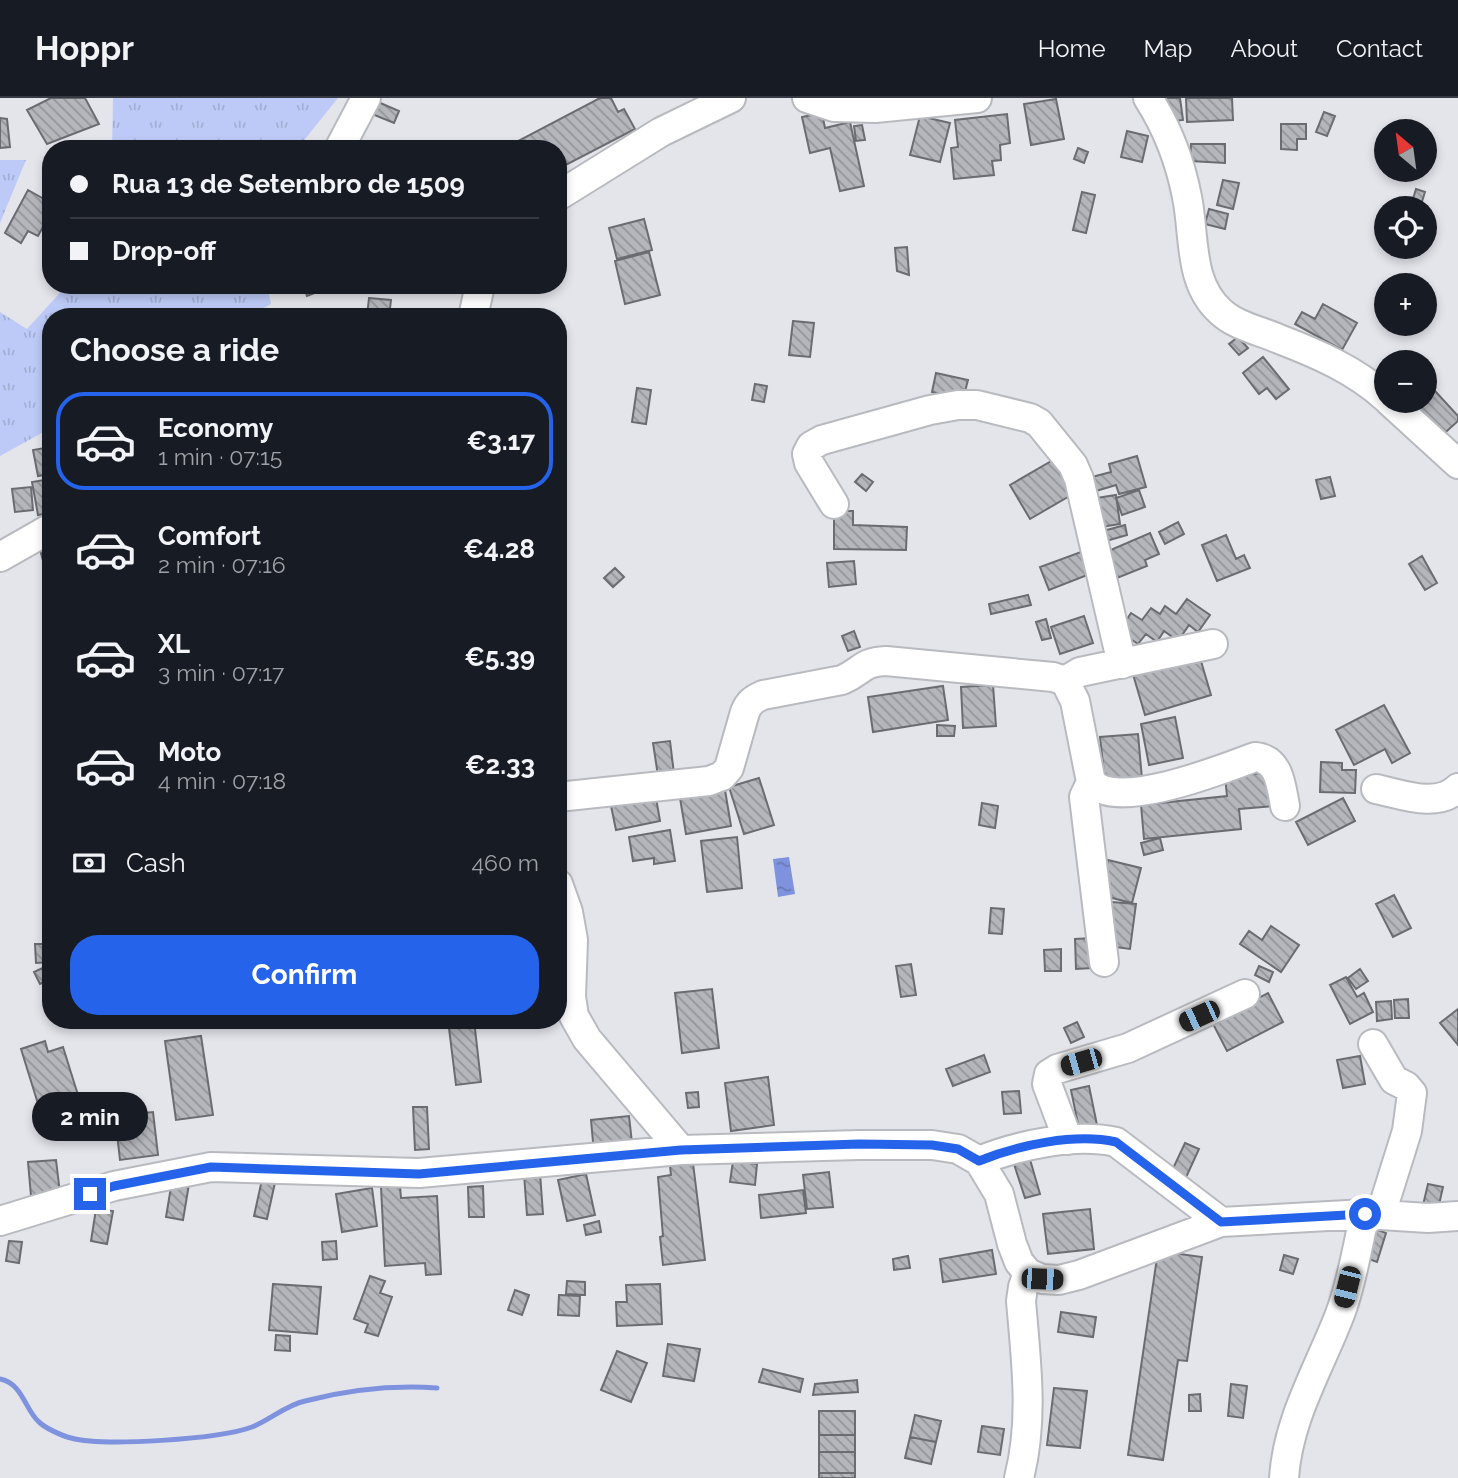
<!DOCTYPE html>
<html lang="en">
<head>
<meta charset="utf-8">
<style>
	body { margin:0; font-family:Raleway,sans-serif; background:#242831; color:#f1f3f6; height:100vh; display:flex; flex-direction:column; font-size:26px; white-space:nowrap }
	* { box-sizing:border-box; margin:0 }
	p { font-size:23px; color:#9ea1a6 }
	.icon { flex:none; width:38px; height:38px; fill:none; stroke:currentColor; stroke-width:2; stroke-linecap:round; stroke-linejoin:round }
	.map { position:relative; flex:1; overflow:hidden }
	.sheet { position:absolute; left:42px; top:210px; width:525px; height:721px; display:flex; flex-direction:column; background:#171b24; border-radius:28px; box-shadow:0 4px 10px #0003 }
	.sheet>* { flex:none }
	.hud { position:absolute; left:42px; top:42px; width:525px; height:154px; border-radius:28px; box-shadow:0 4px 10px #0003; display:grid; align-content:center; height:154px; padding:0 28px; background:#171b24 }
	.needle { width:46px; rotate:331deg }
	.controls { position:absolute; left:1374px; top:21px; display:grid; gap:14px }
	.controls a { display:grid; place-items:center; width:63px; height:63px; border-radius:50%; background:#171b24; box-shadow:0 4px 10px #0003; font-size:35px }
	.end { position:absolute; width:32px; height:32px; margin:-16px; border:9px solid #2563eb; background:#fff; box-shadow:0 0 0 4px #fff }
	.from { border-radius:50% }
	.bubble { position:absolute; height:49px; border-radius:24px; background:#171b24; box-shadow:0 4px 10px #0003; font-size:23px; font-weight:700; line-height:49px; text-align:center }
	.car { position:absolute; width:21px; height:42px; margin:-21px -10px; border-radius:9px; box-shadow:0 0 5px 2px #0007; background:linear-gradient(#222 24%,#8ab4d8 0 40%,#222 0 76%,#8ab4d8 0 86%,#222 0) }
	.hud b { display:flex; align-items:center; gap:24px; height:66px; font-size:26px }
	.hud b+b { border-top:2px solid #363941 }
	.hud i { width:18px; height:18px; background:#f1f3f6 }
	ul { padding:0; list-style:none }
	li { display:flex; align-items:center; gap:21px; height:98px; margin:0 14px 10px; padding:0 14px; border:4px solid transparent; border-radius:28px }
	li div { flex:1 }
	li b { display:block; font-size:26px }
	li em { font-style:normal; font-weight:700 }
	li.current { border-color:#2563eb }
	li>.icon { width:63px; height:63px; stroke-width:1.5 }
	h2 { padding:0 28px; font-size:32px; line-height:84px }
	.pay { display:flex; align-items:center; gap:18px; height:77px; padding:0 28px; font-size:26px }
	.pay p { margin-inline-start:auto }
	.action { display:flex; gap:14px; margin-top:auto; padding:14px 28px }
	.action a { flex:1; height:80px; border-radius:28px; background:#2563eb; color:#fff; font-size:28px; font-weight:700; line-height:80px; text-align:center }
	header { display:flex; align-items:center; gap:42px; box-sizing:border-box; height:98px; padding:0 35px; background:#171b24; border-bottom:2px solid #363941 }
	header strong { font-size:33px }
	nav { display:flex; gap:38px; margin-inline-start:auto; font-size:24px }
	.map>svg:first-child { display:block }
	.grass { fill:url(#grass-tufts) }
	.water { fill:url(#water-ripples) }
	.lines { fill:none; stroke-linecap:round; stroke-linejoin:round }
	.stream { stroke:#7f92de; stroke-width:5 }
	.building { fill:url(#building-back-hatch); stroke:#6b6c71; stroke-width:2 }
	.minor-casing { stroke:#b9babf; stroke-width:32 }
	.minor { stroke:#fff; stroke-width:28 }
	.route { stroke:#2563eb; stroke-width:9 }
</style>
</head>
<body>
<header>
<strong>Hoppr</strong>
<nav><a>Home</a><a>Map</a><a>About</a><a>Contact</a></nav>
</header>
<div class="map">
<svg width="1458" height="1380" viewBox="0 0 1458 1380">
	<defs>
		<pattern id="grass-tufts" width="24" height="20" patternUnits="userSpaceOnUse" patternTransform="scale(1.75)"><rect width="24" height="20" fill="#bdcaf7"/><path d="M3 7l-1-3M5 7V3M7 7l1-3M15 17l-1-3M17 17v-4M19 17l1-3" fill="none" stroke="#a3aed4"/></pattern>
		<pattern id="water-ripples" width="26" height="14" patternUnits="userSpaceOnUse" patternTransform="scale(1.75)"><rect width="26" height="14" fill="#7f92de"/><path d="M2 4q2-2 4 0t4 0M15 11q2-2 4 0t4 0" fill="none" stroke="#6978b5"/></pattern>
		<pattern id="building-back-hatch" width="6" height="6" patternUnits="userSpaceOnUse" patternTransform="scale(1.75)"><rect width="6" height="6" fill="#b4b6bb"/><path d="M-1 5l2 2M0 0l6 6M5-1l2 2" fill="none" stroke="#939599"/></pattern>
	</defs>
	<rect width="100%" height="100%" fill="#e4e5eb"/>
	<path class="grass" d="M113,0H338L297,51H112Z
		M0,62H26L0,125Z
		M67,187H267L271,206L248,219H51V330L0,358V214L27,231Z"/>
	<path class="water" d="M789,759L795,796L778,799L773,761Z"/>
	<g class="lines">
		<path class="stream" d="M0,1281C22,1285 25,1311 38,1323C44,1330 63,1338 71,1340C104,1349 220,1341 252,1329C270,1322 286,1307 305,1303C348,1292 393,1287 437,1290"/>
	</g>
	<path class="building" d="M51,0H85L99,26L47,46L27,12Z
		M600,0H611L618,14L624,11L635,31L560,70L558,51H503Z
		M1163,0H1180L1183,22L1166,24Z
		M1186,0H1232L1233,22L1187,24Z
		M1056,1L1064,41L1031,47L1024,6Z
		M378,4L399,13L394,25L372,16Z
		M1324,14L1335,18L1327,38L1316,34Z
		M822,15L825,30L850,24L864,88L840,93L830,50L810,55L802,19Z
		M1007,16L1010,45L1000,47L1001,62L992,63L994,77L954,81L951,50L958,49L955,22Z
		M920,18L950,25L940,64L910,57Z
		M0,20L7,21L10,49L0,50Z
		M1281,26H1306V41H1297V52L1281,51Z
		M862,27L865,42L856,43L854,28Z
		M1127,33L1148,38L1142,64L1121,59Z
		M1191,46H1225V65L1190,63Z
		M1078,50L1088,54L1084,65L1074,61Z
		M1223,82L1239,85L1233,111L1217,107Z
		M1416,91L1425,94L1420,110L1411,107Z
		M28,92L51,105V114L38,138L28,133L21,145L5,135Z
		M1082,94L1095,97L1086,135L1073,132Z
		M1209,111L1228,116L1225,131L1205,126Z
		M644,121L652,152L617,161L609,130Z
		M907,149L909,177L897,173L895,150Z
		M649,154L660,197L625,206L615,163Z
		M303,187H335L307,198Z
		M369,200L391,202L389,219L367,218Z
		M1323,206L1357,225L1342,252L1295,226L1302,214L1315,221Z
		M793,223L814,225L810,259L789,257Z
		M1238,239L1248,250L1239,257L1229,246Z
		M1263,259L1289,291L1276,301L1267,290L1259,296L1243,275Z
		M936,275L968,282L963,301L932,294Z
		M1424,281L1458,318V323L1437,342L1408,303H1424Z
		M755,286L767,288L764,304L752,302Z
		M637,290L651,292L646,326L632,324Z
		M51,349V376L38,378L33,352Z
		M1137,358L1146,389L1119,396L1116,387L1096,393L1092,379L1111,374L1109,366Z
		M1053,362L1073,396L1030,421L1010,387Z
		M862,376L873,384L866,393L855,384Z
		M1330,379L1335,398L1321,401L1316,382Z
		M51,381V415L38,417L32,384Z
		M31,389L33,412L15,414L12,391Z
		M1139,392L1145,409L1122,417L1116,400Z
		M1116,397L1120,426L1095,430L1090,401Z
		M834,413H853V427L907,429L906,452L834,451Z
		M1178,424L1184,436L1165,446L1159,434Z
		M1125,427L1127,437L1106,443L1103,433Z
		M1150,435L1159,456L1145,462L1147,468L1117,480L1106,454Z
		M1226,437L1236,461L1244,457L1250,470L1217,483L1202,447Z
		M51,440V473L46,474L38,444Z
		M1081,454L1090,476L1049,492L1040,469Z
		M1422,458L1437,485L1425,492L1409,466Z
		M854,463L856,486L829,489L827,465Z
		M615,470L624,479L613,489L604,480Z
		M1028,497L1031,507L991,516L989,506Z
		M1187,501L1210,517L1198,534L1189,527L1178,543L1164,533L1157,544L1146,536L1138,546L1119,533L1131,515L1142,522L1151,510L1160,516L1165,508L1176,516Z
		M1084,518L1093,545L1060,556L1051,529Z
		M1046,521L1051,540L1042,542L1036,524Z
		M854,533L860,549L848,553L842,538Z
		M1198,553L1211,597L1145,617L1132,573Z
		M993,587L996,628L963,630L961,589Z
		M943,588L948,622L873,634L868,599Z
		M1384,607L1410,655L1392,665L1385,651L1354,667L1336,632Z
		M1175,619L1183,660L1149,667L1141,626Z
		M937,627L955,628L954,638H937Z
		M1138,636L1142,681L1105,684L1100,639Z
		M670,643L674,676L658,678L653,645Z
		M1321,664L1342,665V672H1356L1355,695L1320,694Z
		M1272,674L1275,708L1239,711L1241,731L1144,741L1141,707L1227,698L1225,679Z
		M759,680L774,727L744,736L729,689Z
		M724,686L731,728L686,736L679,694Z
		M655,694L660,723L616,732L610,703Z
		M1343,700L1355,723L1308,747L1296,724Z
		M982,705L998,708L995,730L979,727Z
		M670,732L675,763L654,766V760L633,763L629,739Z
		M737,739L742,790L707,794L701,743Z
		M1160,740L1163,752L1144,757L1141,745Z
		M1108,762L1141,770L1132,805L1100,797Z
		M1394,797L1411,830L1393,839L1376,806Z
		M1112,804L1136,806L1130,851L1107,848Z
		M991,810L1004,811L1002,836L989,835Z
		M51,824V864L36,865L35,846H44L43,825Z
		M1271,828L1299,847L1281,874L1240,846L1249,833L1262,842Z
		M1092,840V870L1076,871L1075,841Z
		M1061,851V873H1045L1044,852Z
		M51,866V881L40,886L34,874Z
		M911,866L916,897L901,899L896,868Z
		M1259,868L1273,874L1269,884L1255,877Z
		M1360,871L1368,883L1356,891L1348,880Z
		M1346,879L1357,899L1364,895L1373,914L1350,926L1330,887Z
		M712,891L719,950L682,955L675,895Z
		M1268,895L1283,924L1227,953L1212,924Z
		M1408,901L1409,920H1395L1394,902Z
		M1391,903L1392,921L1377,923L1376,904Z
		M1458,911V947L1440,925Z
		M448,922H474L481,984L456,987Z
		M1077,924L1084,939L1071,945L1064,930Z
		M201,938L213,1017L176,1022L165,943Z
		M45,943L48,954L63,949L78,997L39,1009L21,951Z
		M984,957L990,974L953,988L946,971Z
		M1360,958L1365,986L1343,990L1337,962Z
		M768,979L774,1027L731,1033L725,985Z
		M1089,988L1097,1027L1079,1031L1071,992Z
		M1019,993L1021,1015L1004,1016L1002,994Z
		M698,994L699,1009L688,1010L686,995Z
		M413,1009H427L429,1051L415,1052Z
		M153,1014L158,1057L120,1062L115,1018Z
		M629,1018L632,1045L594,1055L591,1022Z
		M1185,1045L1199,1051L1183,1086L1169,1079Z
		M1029,1058L1040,1096L1025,1100L1013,1063Z
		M56,1062L60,1095L31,1098L28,1064Z
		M733,1063L757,1066L755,1087L730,1084Z
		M693,1065L705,1162L663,1167L660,1139L663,1138L658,1079L671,1077L670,1068Z
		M829,1074L833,1109L807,1111L803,1077Z
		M540,1075L543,1116L527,1117L524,1076Z
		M586,1076L595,1117L567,1123L558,1082Z
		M263,1077L276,1080L267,1121L254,1118Z
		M172,1083L189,1086L183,1122L166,1119Z
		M1428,1086L1443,1089L1438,1111L1423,1107Z
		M400,1088L401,1100L437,1098L441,1176L426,1177L425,1165L385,1168L381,1089Z
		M483,1088L484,1119H469L468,1089Z
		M372,1090L377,1128L342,1134L336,1096Z
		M803,1092L806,1115L761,1120L759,1097Z
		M96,1111L113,1113L107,1146L91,1143Z
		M1090,1111L1094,1151L1048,1156L1043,1116Z
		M599,1123L601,1134L586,1137L584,1127Z
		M1373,1130L1386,1135L1377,1164L1363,1159Z
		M9,1143L22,1144L19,1165L6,1163Z
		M336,1143L337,1161L323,1162L322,1144Z
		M992,1152L996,1176L943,1184L940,1161Z
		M1158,1153L1202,1159L1187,1263L1178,1262L1163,1362L1128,1357Z
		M1284,1157L1298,1161L1293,1176L1280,1172Z
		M908,1158L910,1170L894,1172L893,1161Z
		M370,1178L385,1183L380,1195L392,1199L378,1238L365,1234L368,1226L354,1221Z
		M567,1183L585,1184V1197L566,1196Z
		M273,1186L321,1189L317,1236L269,1232Z
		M660,1186L662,1226L617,1228L616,1204H627L626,1187Z
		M515,1192L529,1197L522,1217L508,1212Z
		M559,1197L580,1198L579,1218L558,1217Z
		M1061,1214L1096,1219L1093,1239L1058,1234Z
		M276,1237L290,1238V1253L275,1252Z
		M668,1246L700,1251L694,1283L663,1278Z
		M617,1253L647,1265L631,1304L601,1292Z
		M763,1271L803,1281L800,1294L759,1284Z
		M857,1282L858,1294L813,1297L815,1286Z
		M1231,1286L1247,1288L1243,1320L1228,1318Z
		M1054,1290L1087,1293L1080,1350L1047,1347Z
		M1200,1296L1201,1313H1189V1297Z
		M819,1313H855V1337H819Z
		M915,1317L941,1323L936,1344L910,1339Z
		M982,1328L1004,1331L1000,1357L978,1354Z
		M819,1337H855V1354H819Z
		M910,1339L936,1344L931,1366L905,1360Z
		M819,1354H855V1375H819Z
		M819,1375H855V1380H819Z"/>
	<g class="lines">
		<g class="minor-casing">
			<path id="minor" d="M807,0L834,9L875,10L977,0
				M1148,0C1168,31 1180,63 1187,99C1195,138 1188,185 1221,214C1236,228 1261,233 1279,241C1318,256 1355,272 1386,300
				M339,51L366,0
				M558,98L661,34L731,0
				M473,219L480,187
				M1389,303L1458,366
				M834,406L809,365L807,356L811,348L822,342L930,312L958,307H977L1030,320L1039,325L1073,367L1079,381L1122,566
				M0,459L51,430
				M1065,583L1080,574L1213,546
				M1091,684L1084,699L1104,864
				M1376,691C1401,696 1437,711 1458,690
				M558,699L709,683L722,678L729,670L745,614C749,604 754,601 763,597L842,582C863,573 861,564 886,563L1053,579L1065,583L1075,603L1091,684C1115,714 1223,671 1255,659C1280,661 1281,688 1285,708
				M558,786L568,814L573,842L571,899L574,918L587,941L681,1052
				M1373,946L1394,982L1406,988L1412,995L1407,1033L1381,1116
				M1068,1042L1047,986L1049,976L1057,971L1128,950L1245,896
				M979,1063C1018,1047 1075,1035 1116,1044L1221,1124
				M0,1123L114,1088L211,1069L419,1075L681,1052L859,1047H932L958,1051L979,1063L999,1096L1012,1146L1019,1164L1028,1175L1042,1181L1059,1182L1079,1177L1221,1124L1365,1116L1428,1120L1458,1118
				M1019,1380C1034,1321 1026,1263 1021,1203L1023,1189L1028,1175
				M1284,1380C1288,1320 1319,1271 1340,1216C1352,1185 1357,1149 1365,1116"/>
		</g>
		<use href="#minor" class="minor"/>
	</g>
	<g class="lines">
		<path class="route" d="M90,1096L114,1088L211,1069L419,1076L681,1052L859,1046L932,1047L958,1051L979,1063C1018,1047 1075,1035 1116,1044L1221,1124L1365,1116"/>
	</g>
</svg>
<div class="controls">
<a><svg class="needle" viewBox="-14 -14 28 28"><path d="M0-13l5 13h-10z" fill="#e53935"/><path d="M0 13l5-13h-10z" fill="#9ea1a6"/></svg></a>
<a><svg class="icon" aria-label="locate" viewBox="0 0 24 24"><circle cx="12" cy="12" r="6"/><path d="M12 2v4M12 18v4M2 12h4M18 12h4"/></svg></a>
<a>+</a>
<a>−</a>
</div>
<i class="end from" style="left:1365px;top:1116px"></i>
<i class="end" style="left:90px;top:1096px"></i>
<div class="bubble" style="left:32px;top:994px;width:116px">2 min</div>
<i class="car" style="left:1199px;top:918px;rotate:245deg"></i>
<i class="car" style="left:1081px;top:964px;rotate:254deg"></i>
<i class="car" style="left:1042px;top:1181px;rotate:92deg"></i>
<i class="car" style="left:1347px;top:1189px;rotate:194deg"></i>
<div class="hud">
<b><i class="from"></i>Rua 13 de Setembro de 1509</b>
<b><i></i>Drop-off</b>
</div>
<section class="sheet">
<h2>Choose a ride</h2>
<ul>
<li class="current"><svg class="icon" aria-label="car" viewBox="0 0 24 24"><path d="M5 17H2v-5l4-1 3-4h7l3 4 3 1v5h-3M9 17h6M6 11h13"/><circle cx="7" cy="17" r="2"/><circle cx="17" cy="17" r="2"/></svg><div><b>Economy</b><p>1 min · 07:15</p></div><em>€3.17</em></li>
<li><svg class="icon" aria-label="car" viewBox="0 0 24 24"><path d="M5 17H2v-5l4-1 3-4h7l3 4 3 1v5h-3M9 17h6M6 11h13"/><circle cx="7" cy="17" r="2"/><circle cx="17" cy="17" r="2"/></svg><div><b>Comfort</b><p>2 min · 07:16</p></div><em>€4.28</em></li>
<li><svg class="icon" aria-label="car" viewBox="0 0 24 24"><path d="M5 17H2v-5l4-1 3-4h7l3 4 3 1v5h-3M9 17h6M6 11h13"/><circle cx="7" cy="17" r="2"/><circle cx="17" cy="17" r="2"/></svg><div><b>XL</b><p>3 min · 07:17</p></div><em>€5.39</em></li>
<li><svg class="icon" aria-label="car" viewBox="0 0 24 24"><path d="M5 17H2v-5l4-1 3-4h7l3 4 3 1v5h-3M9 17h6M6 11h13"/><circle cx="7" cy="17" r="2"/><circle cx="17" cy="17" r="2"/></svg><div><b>Moto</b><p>4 min · 07:18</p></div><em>€2.33</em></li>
</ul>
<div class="pay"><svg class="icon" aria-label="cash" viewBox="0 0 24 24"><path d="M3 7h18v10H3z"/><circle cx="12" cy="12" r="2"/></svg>Cash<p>460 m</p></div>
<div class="action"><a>Confirm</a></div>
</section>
</div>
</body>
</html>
